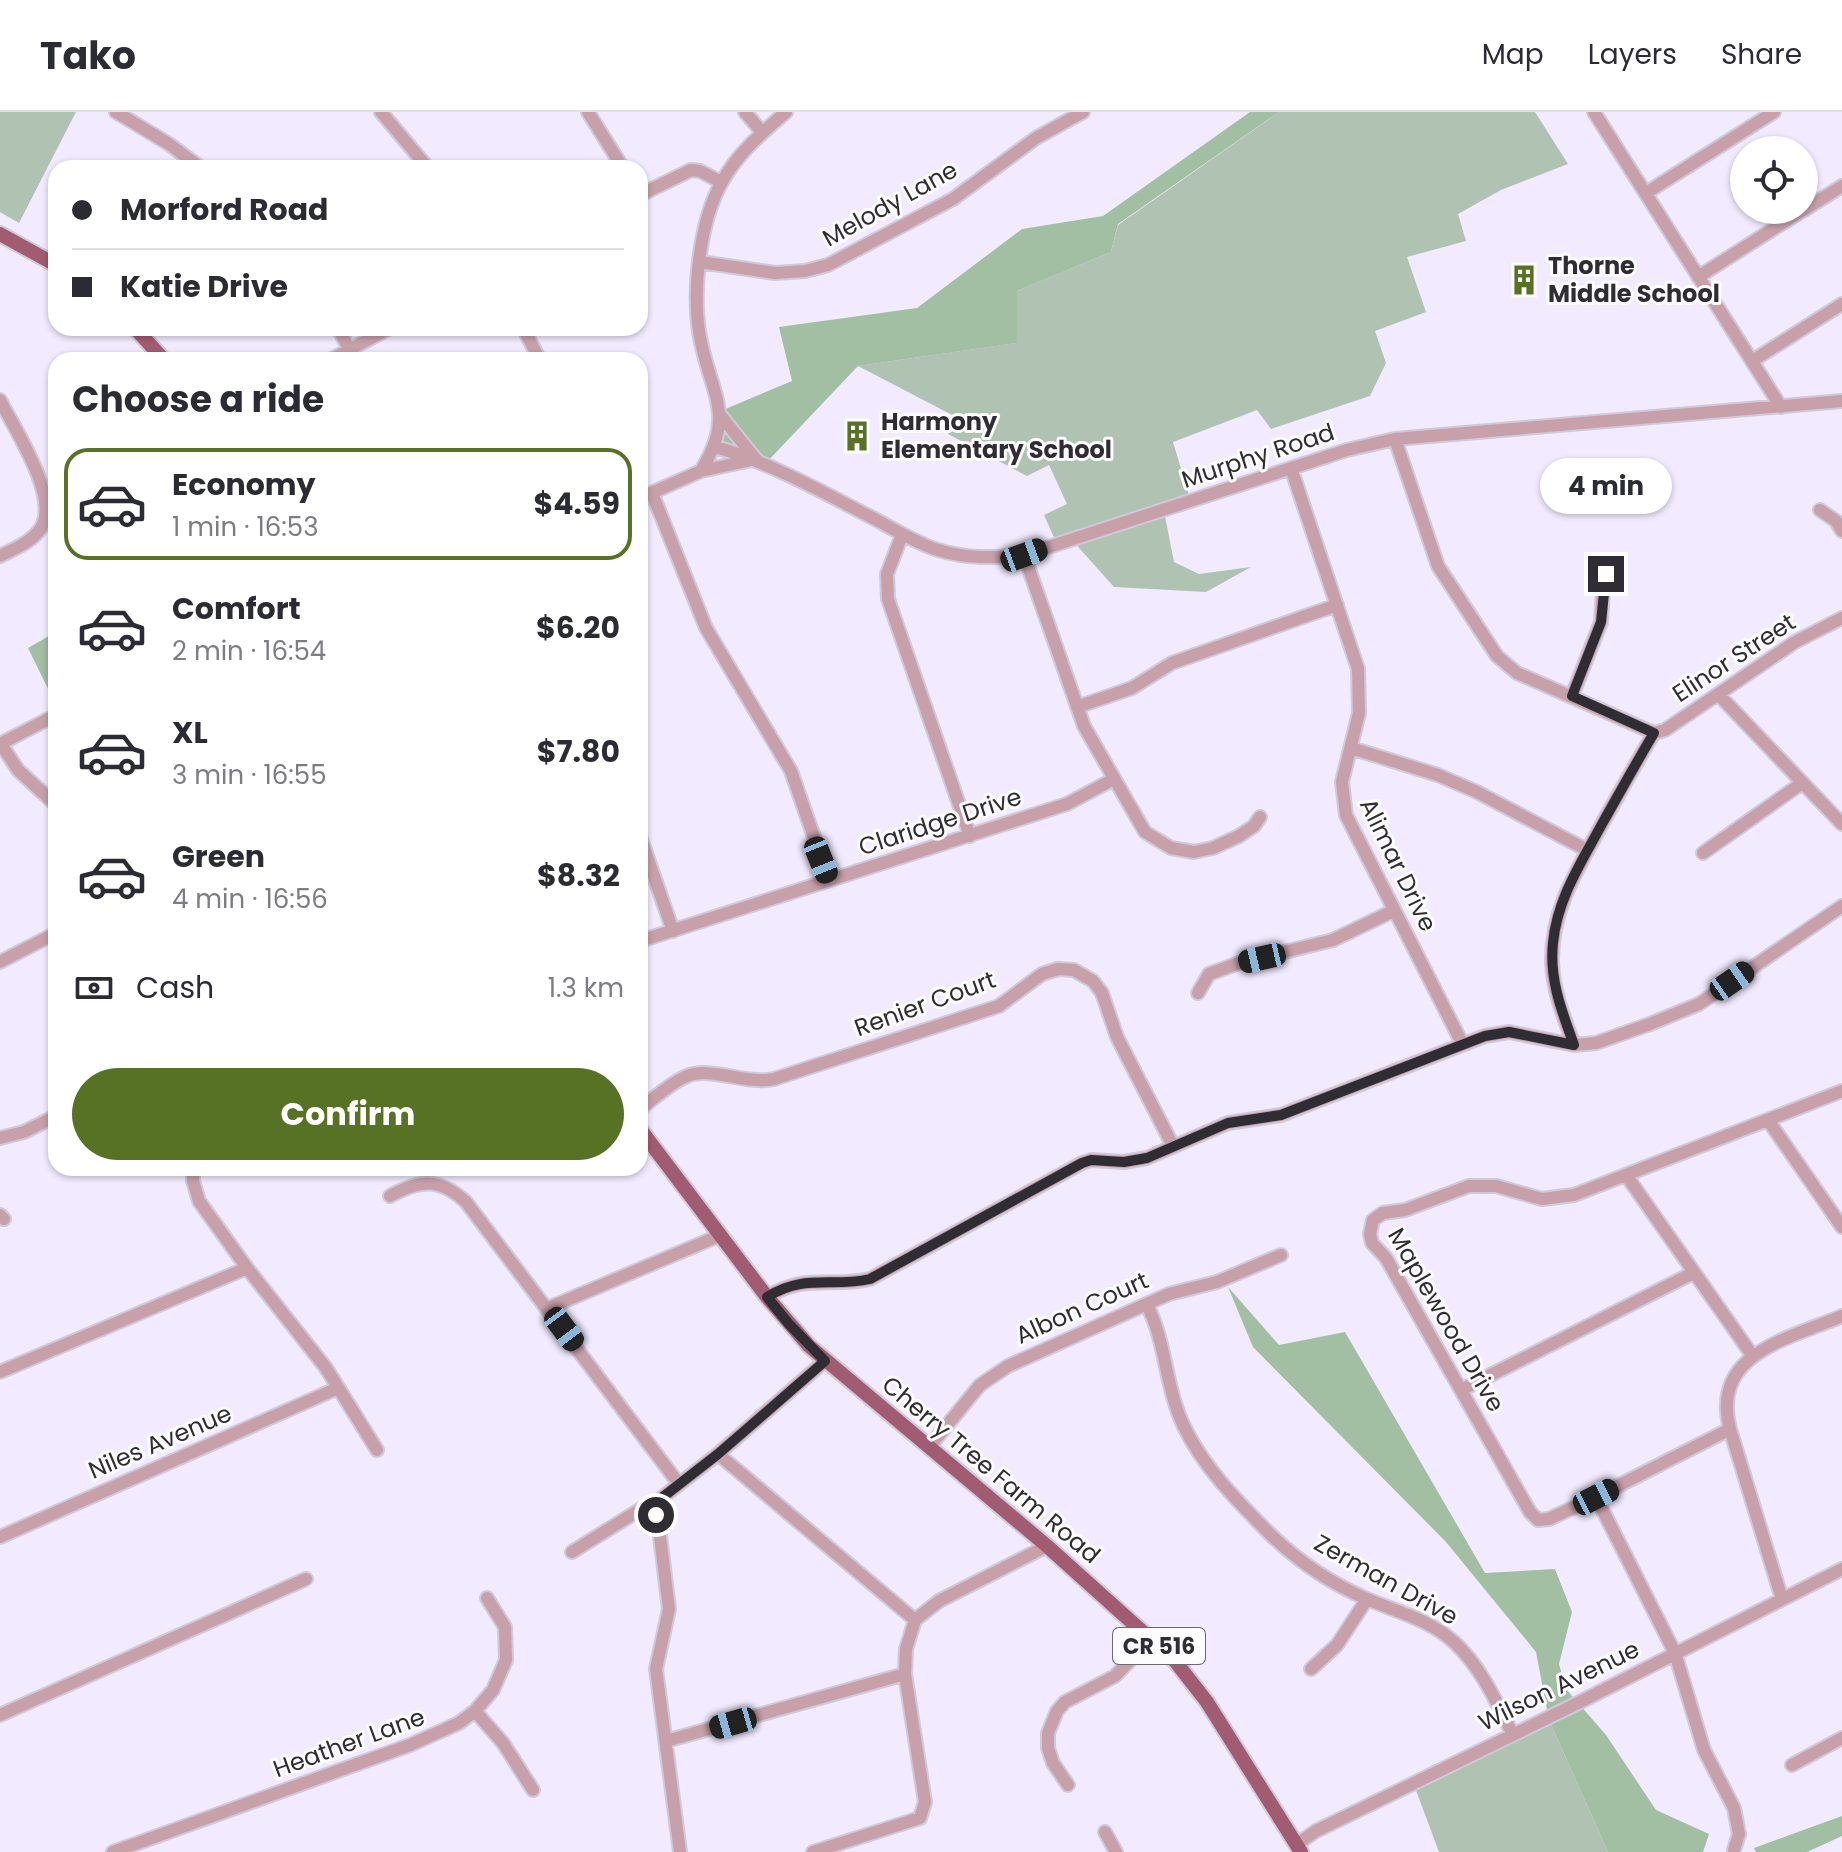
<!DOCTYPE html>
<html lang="en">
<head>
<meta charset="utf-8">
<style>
	body { margin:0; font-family:Poppins,sans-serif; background:#f7f7f7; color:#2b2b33; height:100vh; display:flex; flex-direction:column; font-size:30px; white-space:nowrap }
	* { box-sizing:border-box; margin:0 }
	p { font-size:26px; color:#7c7c81 }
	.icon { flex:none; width:44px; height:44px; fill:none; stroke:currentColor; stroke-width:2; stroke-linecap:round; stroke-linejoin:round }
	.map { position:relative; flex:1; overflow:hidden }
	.sheet { position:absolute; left:48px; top:240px; width:600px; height:824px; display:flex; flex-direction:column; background:#fff; border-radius:24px; box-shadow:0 2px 6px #0004 }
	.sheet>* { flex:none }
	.hud { position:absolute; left:48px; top:48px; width:600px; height:176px; border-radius:24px; box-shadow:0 2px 6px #0004; display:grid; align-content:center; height:176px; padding:0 24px; background:#fff }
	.controls { position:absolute; left:1730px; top:24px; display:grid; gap:16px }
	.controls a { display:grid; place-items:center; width:88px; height:88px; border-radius:50%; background:#fff; box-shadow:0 2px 6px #0004; font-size:40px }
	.end { position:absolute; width:36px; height:36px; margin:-18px; border:10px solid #2f2c33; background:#fff; box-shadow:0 0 0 4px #fff }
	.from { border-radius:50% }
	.bubble { position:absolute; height:56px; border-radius:28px; background:#fff; box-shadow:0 2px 6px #0004; font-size:26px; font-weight:700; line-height:56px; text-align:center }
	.car { position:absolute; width:24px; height:48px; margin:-24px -12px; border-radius:10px; box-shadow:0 0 6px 2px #0007; background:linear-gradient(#222 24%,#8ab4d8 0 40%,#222 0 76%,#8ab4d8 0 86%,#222 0) }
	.hud b { display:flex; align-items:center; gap:28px; height:76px; font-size:30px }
	.hud b+b { border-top:2px solid #e1e1e2 }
	.hud i { width:20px; height:20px; background:#2b2b33 }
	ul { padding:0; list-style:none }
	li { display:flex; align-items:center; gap:24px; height:112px; margin:0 16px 12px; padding:0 8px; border:4px solid transparent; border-radius:24px }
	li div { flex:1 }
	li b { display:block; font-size:30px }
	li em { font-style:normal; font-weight:700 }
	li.on { border-color:#587225 }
	li>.icon { width:72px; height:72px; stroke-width:1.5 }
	h2 { padding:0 24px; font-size:36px; line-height:96px }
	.pay { display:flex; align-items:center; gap:20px; height:88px; padding:0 24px; font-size:30px }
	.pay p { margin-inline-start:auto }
	.action { display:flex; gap:16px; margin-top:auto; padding:16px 24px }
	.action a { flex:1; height:92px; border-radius:48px; background:#587225; color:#fff; font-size:32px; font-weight:700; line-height:92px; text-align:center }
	header { display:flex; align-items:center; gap:48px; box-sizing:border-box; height:112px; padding:0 40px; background:#fff; border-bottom:2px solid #e1e1e2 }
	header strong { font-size:38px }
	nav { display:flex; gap:44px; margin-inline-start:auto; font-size:28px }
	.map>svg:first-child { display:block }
	.green { fill:#b0c3b2 }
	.forest { fill:#a2bfa4 }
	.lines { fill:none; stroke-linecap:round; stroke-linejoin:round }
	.minor-casing { stroke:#cfc9da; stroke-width:16 }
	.major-casing { stroke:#cfc9da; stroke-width:18 }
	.minor { stroke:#c8a0aa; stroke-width:12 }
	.major { stroke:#a25c71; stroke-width:14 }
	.route { stroke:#2f2c33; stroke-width:10 }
	.labels { text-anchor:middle; stroke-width:6; stroke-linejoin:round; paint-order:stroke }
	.shield { fill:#fcfcfc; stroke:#6c6a6f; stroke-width:2 }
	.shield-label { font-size:22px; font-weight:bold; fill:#2f2c33 }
	.street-label { font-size:24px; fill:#2f2c33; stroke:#fcfcfc }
	.poi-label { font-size:24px; font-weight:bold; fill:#2f2c33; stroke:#fcfcfc; text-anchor:start }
</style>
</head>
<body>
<header>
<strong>Tako</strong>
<nav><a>Map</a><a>Layers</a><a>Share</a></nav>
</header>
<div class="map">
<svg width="1842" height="1740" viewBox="0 0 1842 1740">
	<rect width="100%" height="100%" fill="#f2ebff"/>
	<path class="green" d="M0,0H76L19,111L0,100Z
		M1279,0H1535L1568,52L1501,78L1458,102L1466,129L1407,145L1426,200L1375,219L1386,251L1370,284L1271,317L1257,298L1173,330L1191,390L1164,399L1174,450L1199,462L1251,455L1206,480L1114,475L1072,428L1057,432L1044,403L1067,392L1049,353L1027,364L948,322L956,305L858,254L1016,231L1017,179L1111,140L1118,113Z
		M1549,1608L1608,1740H1439L1414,1673Z"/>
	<path class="forest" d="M1250,0H1279L1118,112L1111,140L1017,179V231L858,254L765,352L718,336L723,298L792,269L779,215L917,196L1022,117L1103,104Z
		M56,520V593L28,536Z
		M1228,1175L1279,1233L1345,1220L1485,1461L1555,1457L1572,1500L1559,1552L1566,1577L1606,1623L1656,1698L1709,1722L1703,1740H1608L1549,1608L1536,1540L1446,1430L1253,1235Z
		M1842,1704V1724L1807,1740H1756L1754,1736Z"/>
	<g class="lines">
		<g class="minor-casing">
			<path id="minor" d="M116,0L169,32L201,56
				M381,0L428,56
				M588,0L623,56
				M745,0L762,20
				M1594,0L1781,295
				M1646,81L1774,0
				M640,83L691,58L700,59L721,70
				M1804,98L1842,74
				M700,150L775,161L805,159L828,153L953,87L1036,26L1083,0
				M1698,165L1803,98
				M338,216L355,248
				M523,216L540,248
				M330,248L390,216
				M1752,249L1842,192
				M0,288C15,318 60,385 41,416C32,430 14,437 0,444
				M721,304L754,345
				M1395,327L1438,454L1497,544L1517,561L1654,621
				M716,335C770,351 817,377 867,403C891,415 913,430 938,438C967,447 995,446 1024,443L1347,338L1395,327L1842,289
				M1291,356L1358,557L1359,601L1342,670L1346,703L1462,931
				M701,359C735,303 713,287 701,230C691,184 699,109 723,68C738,41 763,20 786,0
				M652,381L706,516L791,659L829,768
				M640,386L701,359L756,347
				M1820,398L1836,409L1842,419
				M902,423L887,462L888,487L970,724
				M1024,443L1084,614L1145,720L1171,736L1194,740L1213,736L1239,724L1254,714L1260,705
				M1718,582L1842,712
				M1572,584L1601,510L1603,478L1608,458
				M1077,595L1132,576L1172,551L1337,493
				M0,632L56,603
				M1,632L18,658L56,693
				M1351,636L1438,663L1477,680L1587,738
				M640,724L673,819
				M1703,741L1802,671
				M640,829L1067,692L1114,667
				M0,850L56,821
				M1198,881L1209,862L1239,851L1333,828L1393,799
				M1574,933C1564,906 1553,879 1552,850C1551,797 1578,757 1602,712C1619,682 1636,651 1654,621L1665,618L1795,530L1842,506
				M640,997C655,986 670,971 687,964C711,954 745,973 774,967L999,894L1042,862L1058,857L1074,858L1093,869L1102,881L1117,925L1173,1034
				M1768,1008L1842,1115
				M0,1026L24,1020L56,1004
				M193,1056V1069L199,1089L247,1156L326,1256L377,1338
				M1626,1063L1752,1243
				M390,1084C420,1068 439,1065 466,1090L679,1372
				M0,1103L4,1107
				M767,1185C805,1161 832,1176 870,1167L1082,1051L1091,1048L1124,1050L1147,1046L1228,1011L1281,1003L1485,924L1509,920L1574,933L1596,931L1650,912L1699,892L1842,794
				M1147,1193C1165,1228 1165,1267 1179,1303C1197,1349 1237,1389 1271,1423C1299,1450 1332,1472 1367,1487C1397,1500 1429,1507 1454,1530C1481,1555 1496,1589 1512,1621
				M548,1196L721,1123
				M0,1260L247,1156
				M1461,1278L1693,1161
				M1730,1317L1596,1385L1549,1407L1538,1408L1530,1400L1386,1146L1372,1131L1370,1122L1373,1108L1383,1101L1405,1098L1469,1074H1496L1542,1087L1574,1083L1842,979
				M930,1334L980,1273L1008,1254L1169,1182L1217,1170L1281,1143
				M718,1342L915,1508
				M1596,1385L1675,1541L1704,1638L1734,1696L1739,1722L1734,1738
				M650,1395L656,1403L659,1416L669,1497L656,1557L680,1740
				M0,1425L338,1276
				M572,1440L641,1397L650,1395L718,1342L825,1249
				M1782,1487L1730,1317C1710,1241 1789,1227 1842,1204
				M1311,1557L1337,1533L1367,1487
				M475,1599L503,1631L533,1678
				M0,1603L306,1467
				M666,1629L905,1562
				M1792,1653L1842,1626
				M1068,1673L1053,1651L1048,1636V1621L1057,1599L1065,1590L1115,1564L1151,1527
				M1105,1720L1116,1740
				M1297,1732L1316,1719L1572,1594L1842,1457
				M113,1740L410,1633L459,1611L475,1599L493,1578L506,1548L505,1515L487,1486
				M813,1740L920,1706L925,1690L905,1562L906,1537L915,1508L939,1489L1047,1434"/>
		</g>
		<g class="major-casing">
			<path id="major" d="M0,122L56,153
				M135,216L164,248
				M640,1017L767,1185L809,1234L1047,1434L1175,1549L1207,1590L1301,1740"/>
		</g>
		<use href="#minor" class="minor"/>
		<use href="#major" class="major"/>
	</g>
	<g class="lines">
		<path class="route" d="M656,1403L650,1395L718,1342L825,1249L789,1212L767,1185C805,1161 832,1176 870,1167L1082,1051L1091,1048L1124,1050L1147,1046L1228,1011L1281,1003L1485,924L1509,920L1574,933C1562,900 1549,867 1553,831C1557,787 1581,751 1602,712C1619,682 1636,651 1654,621L1572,584L1601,510L1606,462"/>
	</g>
	<defs>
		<g id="building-bare" transform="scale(2.4)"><path d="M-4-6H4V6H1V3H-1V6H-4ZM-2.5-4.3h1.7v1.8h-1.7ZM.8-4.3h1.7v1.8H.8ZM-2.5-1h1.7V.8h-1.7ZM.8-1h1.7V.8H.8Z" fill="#587225" stroke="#fcfcfc" stroke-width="2.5" paint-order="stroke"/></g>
	</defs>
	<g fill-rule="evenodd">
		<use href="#building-bare" x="1524" y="168"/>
		<use href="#building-bare" x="857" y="324"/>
	</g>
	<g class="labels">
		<rect class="shield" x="1113" y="1516" width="92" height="36" rx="6"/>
		<g class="shield-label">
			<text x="1159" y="1542">CR 516</text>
		</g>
		<g class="street-label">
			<text transform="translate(890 92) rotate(-29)" y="8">Melody Lane</text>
			<text transform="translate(1258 344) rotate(-18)" y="8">Murphy Road</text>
			<text transform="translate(1734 546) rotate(-33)" y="8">Elinor Street</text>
			<text transform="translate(940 710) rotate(-18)" y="8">Claridge Drive</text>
			<text transform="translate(1398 753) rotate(64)" y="8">Alimar Drive</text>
			<text transform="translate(925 892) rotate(-20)" y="8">Renier Court</text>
			<text transform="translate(1082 1196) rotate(-24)" y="8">Albon Court</text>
			<text transform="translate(1446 1208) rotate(60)" y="8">Maplewood Drive</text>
			<text transform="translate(160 1330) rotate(-23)" y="8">Niles Avenue</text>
			<text transform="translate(991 1358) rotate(40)" y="8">Cherry Tree Farm Road</text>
			<text transform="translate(1386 1468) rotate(29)" y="8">Zerman Drive</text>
			<text transform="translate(1559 1574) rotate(-26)" y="8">Wilson Avenue</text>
			<text transform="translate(349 1631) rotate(-20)" y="8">Heather Lane</text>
		</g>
		<g class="poi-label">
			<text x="1548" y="162">Thorne<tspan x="1548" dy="28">Middle School</tspan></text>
			<text x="881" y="318">Harmony<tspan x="881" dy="28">Elementary School</tspan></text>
		</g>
	</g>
</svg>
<div class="controls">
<a><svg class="icon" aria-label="locate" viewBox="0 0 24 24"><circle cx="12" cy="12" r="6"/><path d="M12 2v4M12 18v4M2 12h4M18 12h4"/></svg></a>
</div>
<i class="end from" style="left:656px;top:1403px"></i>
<i class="end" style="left:1606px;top:462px"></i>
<div class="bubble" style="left:1540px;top:346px;width:132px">4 min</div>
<i class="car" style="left:1024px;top:443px;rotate:70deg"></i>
<i class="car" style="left:821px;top:748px;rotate:158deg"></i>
<i class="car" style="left:1262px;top:846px;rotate:257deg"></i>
<i class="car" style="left:1732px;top:869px;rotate:55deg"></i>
<i class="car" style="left:564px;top:1217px;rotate:143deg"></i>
<i class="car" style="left:1596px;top:1385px;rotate:63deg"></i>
<i class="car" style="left:733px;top:1611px;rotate:254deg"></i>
<div class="hud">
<b><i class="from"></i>Morford Road</b>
<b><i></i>Katie Drive</b>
</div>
<section class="sheet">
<h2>Choose a ride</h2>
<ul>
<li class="on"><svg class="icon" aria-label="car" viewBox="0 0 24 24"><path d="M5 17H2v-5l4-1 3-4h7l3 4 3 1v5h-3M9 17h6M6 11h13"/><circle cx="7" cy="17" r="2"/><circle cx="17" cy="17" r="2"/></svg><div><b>Economy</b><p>1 min · 16:53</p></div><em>$4.59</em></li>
<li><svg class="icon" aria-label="car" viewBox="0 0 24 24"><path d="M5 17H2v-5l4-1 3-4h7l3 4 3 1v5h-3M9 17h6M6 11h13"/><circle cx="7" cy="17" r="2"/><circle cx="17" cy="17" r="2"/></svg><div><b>Comfort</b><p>2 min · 16:54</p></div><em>$6.20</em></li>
<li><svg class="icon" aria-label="car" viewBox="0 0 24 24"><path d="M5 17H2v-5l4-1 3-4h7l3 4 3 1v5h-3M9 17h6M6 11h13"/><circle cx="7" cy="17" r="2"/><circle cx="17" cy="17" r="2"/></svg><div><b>XL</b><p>3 min · 16:55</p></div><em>$7.80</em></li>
<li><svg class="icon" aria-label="car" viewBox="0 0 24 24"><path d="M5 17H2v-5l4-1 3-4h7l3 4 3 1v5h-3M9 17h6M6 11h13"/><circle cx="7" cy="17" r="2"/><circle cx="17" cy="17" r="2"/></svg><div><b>Green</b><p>4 min · 16:56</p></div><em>$8.32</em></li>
</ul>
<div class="pay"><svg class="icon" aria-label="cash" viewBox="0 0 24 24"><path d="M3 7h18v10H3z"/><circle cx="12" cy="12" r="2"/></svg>Cash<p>1.3 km</p></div>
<div class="action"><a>Confirm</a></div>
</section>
</div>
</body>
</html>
